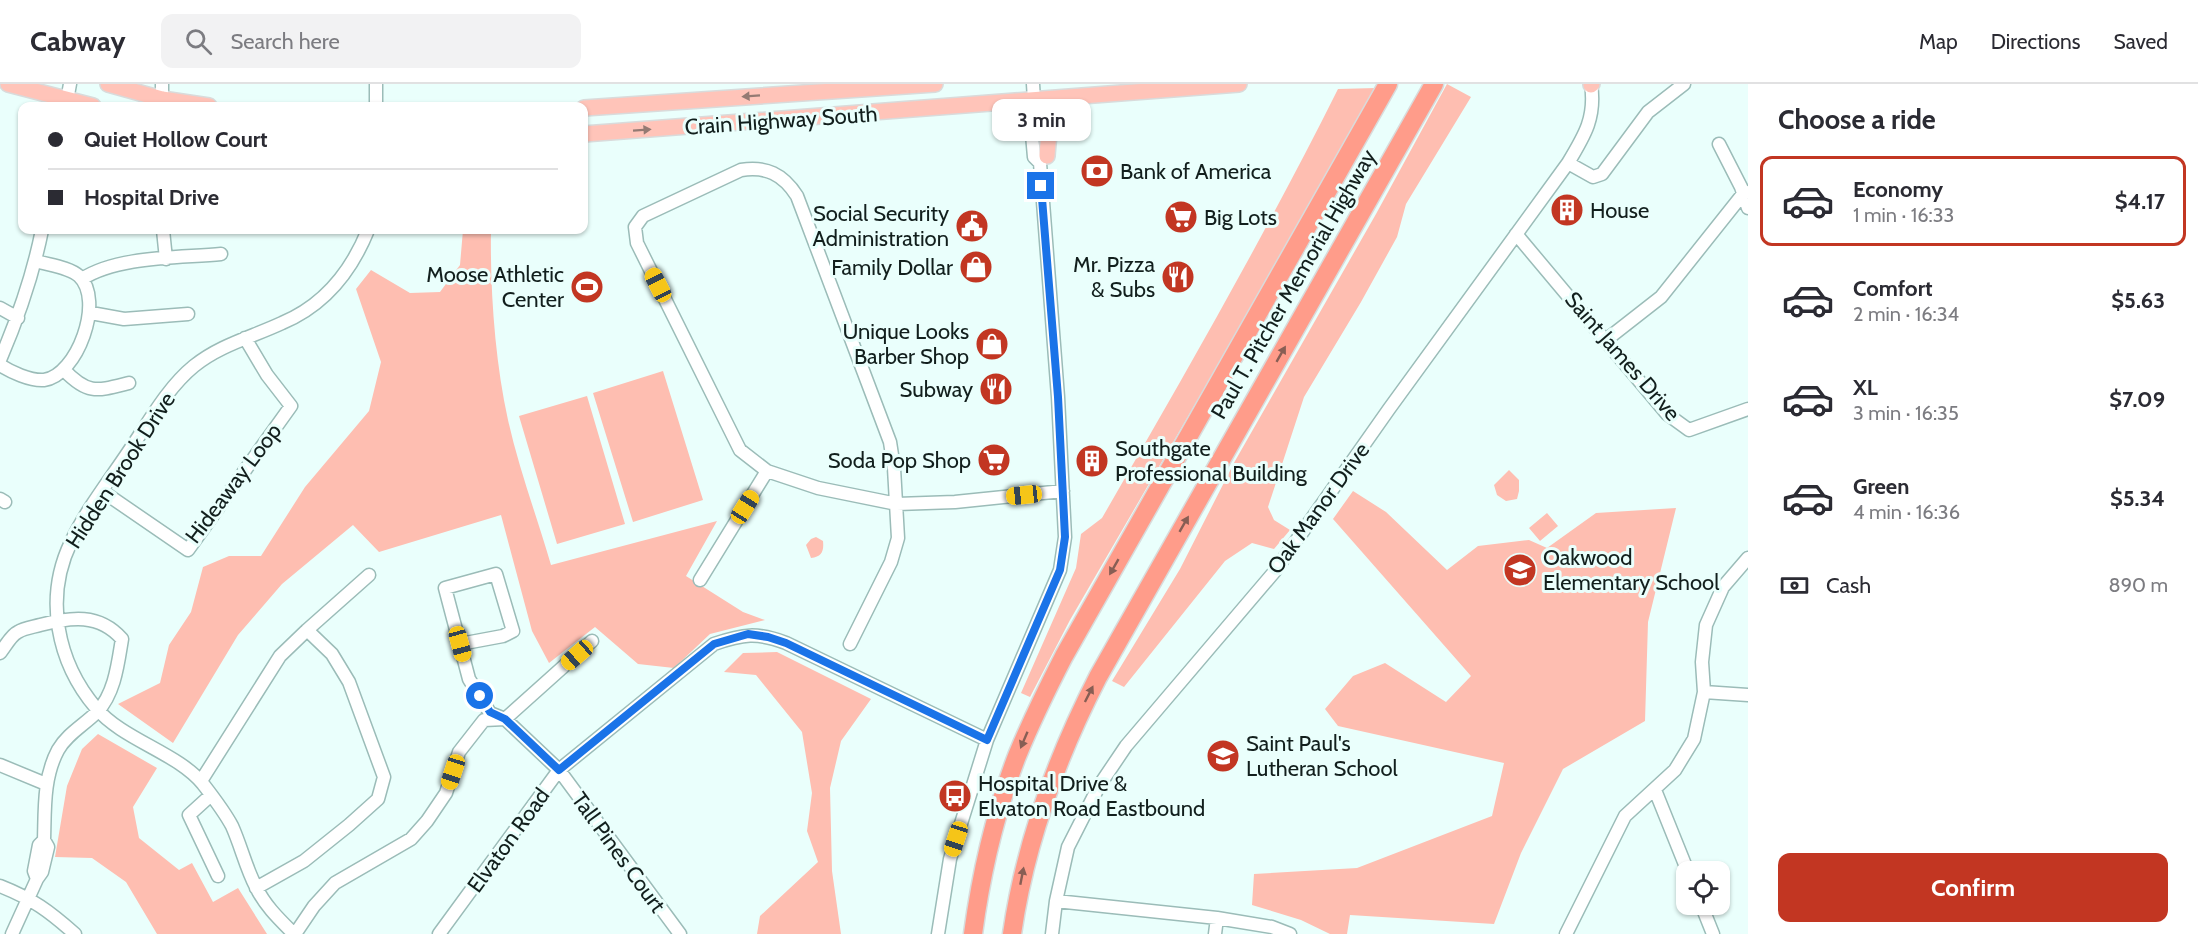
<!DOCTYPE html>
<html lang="en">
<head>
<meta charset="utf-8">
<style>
	body { margin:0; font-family:Cabin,sans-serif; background:#f2f2f3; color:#2b2b33; height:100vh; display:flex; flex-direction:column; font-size:22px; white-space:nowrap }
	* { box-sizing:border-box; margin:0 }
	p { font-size:20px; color:#7c7c81 }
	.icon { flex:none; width:33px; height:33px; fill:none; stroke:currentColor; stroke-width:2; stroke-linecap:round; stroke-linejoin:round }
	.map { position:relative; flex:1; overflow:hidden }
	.panel { display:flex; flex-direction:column; background:#fff; width:450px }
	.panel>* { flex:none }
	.top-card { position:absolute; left:18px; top:18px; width:570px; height:132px; border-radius:12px; box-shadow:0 2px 4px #0004; display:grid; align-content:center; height:132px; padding:0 30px; background:#fff }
	.fabs { position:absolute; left:1676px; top:777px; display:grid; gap:12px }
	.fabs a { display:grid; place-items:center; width:54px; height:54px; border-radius:12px; background:#fff; box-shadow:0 2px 4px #0004; font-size:30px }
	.end { position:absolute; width:27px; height:27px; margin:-14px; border:8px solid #1a73e8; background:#fff; box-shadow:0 0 0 3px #fff }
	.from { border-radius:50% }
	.bubble { position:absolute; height:42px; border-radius:12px; background:#fff; box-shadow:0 2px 4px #0004; font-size:20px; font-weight:800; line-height:42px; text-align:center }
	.car { position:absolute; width:18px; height:36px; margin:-18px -9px; border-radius:8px; box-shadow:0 0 4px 2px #0007; background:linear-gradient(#f5c518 24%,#345 0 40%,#f5c518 0 76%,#345 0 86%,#f5c518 0) }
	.top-card b { display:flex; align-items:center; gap:21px; height:57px; font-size:22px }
	.top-card b+b { border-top:2px solid #e1e1e2 }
	.top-card i { width:15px; height:15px; background:#2b2b33 }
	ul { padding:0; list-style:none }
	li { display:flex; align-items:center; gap:18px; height:90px; margin:0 12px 9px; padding:0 18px; border:3px solid transparent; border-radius:12px }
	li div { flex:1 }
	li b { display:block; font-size:22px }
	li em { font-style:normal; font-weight:800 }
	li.active { border-color:#c23622 }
	li>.icon { width:54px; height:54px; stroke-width:1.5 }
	h2 { padding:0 30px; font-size:27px; line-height:72px }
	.pay { display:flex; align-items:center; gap:15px; height:66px; padding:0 30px; font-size:22px }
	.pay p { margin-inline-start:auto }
	.action { display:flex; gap:12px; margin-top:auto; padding:12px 30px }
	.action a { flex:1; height:69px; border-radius:12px; background:#c23622; color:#fff; font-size:24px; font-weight:800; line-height:69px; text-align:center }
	header { display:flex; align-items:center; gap:36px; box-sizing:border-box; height:84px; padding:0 30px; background:#fff; border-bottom:2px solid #e1e1e2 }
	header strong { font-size:28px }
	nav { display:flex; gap:33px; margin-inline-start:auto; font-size:21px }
	.search { width:420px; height:54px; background:#f2f2f3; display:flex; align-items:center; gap:15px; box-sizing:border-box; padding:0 21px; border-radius:12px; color:#7c7c81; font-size:22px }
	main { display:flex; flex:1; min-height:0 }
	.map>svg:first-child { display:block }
	.green { fill:#febeb1 }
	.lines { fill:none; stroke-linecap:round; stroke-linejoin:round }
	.minor-casing { stroke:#9bbcb8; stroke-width:15 }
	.major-casing { stroke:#d9dbdb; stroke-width:18 }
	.highway-casing { stroke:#d9dbdb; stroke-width:21 }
	.minor { stroke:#fff; stroke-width:12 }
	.major { stroke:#ffc4b9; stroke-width:15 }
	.highway { stroke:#ff9c8a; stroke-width:18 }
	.oneway { fill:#947a73 }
	.oneway2 { fill:#885e54 }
	.route { stroke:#1a73e8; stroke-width:8 }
	.labels { text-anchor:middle; stroke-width:6; stroke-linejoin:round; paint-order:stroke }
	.street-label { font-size:22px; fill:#121f1d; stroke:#eafffc }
	.poi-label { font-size:22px; fill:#121f1d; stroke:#eafffc; text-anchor:start }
</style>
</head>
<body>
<header>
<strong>Cabway</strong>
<div class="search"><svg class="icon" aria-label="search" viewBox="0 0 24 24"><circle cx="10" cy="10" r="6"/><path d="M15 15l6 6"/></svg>Search here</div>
<nav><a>Map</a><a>Directions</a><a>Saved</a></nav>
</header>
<main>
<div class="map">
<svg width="1748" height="850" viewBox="0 0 1748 850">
	<rect width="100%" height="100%" fill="#eafffc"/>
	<path class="green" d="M1447,0L1471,13L1406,120L1397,153L1361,218L1304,313L1268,423L1274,436L1290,446L1274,465L1252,459L1225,477L1124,603L1112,597L1180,485L1235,377L1376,130Z
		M1376,4L1233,255L1070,536L1030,613L1021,609L1076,484L1081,450L1102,434C1184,292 1265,151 1338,5Z
		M463,146H491C490,206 495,277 508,336C519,385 537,433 551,481L717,437L686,492L743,528L765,536L710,550L674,584L638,580L595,543L549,579L532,547L501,431L379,468L353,441L282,500L238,551L173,659L118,620L160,599L169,561L191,528L203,483L229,472H261L305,403L369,327L381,278L356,205L371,186L410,209L440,208L460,181Z
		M663,287L703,416L633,438L593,309Z
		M587,312L625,440L557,460L519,332Z
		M1509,386L1519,396V407L1517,415L1506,417L1497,411L1494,401Z
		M1353,407L1386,428L1447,486L1478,462L1529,456L1547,464L1596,429L1676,424L1648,538L1645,637L1563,685L1521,769L1494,840L1350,831L1347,850H1330L1301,836L1252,821L1254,790L1357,784L1492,732L1504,679L1338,642L1325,625L1353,592L1385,579L1446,618L1471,592L1333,435Z
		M1547,429L1558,442L1540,457L1529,444Z
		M816,453L823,457C824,467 822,473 811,474L806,461L811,455Z
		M777,568L871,615L841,657L830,704L832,787L841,850H757L760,832L818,778L807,747L812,709L802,648L756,591L724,588L743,569Z
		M98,650L157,684L133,723L139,754L179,786L192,779L213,818L238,804L267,850H157L126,798L92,774L55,773L67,702L82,665Z"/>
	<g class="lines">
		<g class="minor-casing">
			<path id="minor" d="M376,0V22
				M162,15V0
				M1034,16L1044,27L1045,52
				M66,22L70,0
				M1719,60L1741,103L1748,124
				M1568,79L1593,93L1602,90L1648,28L1684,0
				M163,146L166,175
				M1516,150L1667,330L1689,346L1748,325
				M82,195C117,172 178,174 221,170
				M0,224L18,234
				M91,229L124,235L188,230
				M1606,256L1661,213L1743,110L1748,108
				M0,276C18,234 33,191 42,146
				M0,281C11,288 30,297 44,296C77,292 105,216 79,192C69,183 49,181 36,177
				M64,286C88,311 97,307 129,299
				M767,387L818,404L897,420L955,418L1063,407
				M102,407L188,466L291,322L267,291L245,254
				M0,415L5,418
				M700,496L767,387L740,366L637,159L635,143L643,132L741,86C766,82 783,90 797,112L890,358L894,384L898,454L891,478L850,560
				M460,560L503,552L513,547L496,490L445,504L469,595L490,629L505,635L559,686L680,850
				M0,569C5,563 11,551 18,548C24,544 33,543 40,541C71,533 99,529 122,555C118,579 115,609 97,628C84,641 67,650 58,666C43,694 45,726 44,756L48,763L42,788L37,795L12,850
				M1704,608L1748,611
				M0,681L46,700
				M201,697L280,572L307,546
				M1655,706L1688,788
				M211,711L189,731L218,792
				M37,795L34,787L39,761L44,756
				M0,802C33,815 49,827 75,850
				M256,804L304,777L349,741L378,715L384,693L349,598L332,570L307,546L369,491
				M1056,817L1217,834L1272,843L1290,850
				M1701,820L1713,850
				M294,850C280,836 265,822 256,803C246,784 241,762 232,742C224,727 213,713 203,700C178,669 123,656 96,624C57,578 44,514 71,458C86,426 109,397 129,367C149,338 167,304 194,282C220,261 252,253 282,239C325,221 351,188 368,146
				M295,850L314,822L335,799L411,755L427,737L446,709L459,668L484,636L505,635L592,557
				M439,850L559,686L714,560C743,550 757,548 786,559L987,656
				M938,850L950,775L987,656L1060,486L1065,453L1058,313L1040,79L1034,73L1030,28L1034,16L1033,0
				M1052,850L1056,817L1068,763L1099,702L1126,662L1275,487L1389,325L1568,79C1585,51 1596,33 1591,0
				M1215,850L1217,834
				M1566,850L1625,732L1675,686L1694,655L1704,608L1702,578L1706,541L1723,503L1748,474"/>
		</g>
		<g class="major-casing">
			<path id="major" d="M8,0L93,22
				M108,0L162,15L209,22
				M1591,1L1592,0
				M584,24L935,0
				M584,50L1239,0
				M1047,72C1049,45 1049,26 1077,13"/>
		</g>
		<g class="highway-casing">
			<path id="highway" d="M973,850C981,790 995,729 1017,672C1031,638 1047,605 1064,572L1388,0
				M1012,850C1025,759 1056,675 1098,593L1434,0"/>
		</g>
		<use href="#minor" class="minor"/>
		<use href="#major" class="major"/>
		<use href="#highway" class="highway"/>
	</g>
	<defs><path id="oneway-solid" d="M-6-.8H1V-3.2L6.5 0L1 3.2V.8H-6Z" transform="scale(1.5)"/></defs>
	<g class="oneway">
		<use href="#oneway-solid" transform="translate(751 12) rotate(176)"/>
		<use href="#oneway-solid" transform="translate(642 46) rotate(-4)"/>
	</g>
	<g class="oneway2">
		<use href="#oneway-solid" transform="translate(1281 270) rotate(-60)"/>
		<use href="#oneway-solid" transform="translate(1184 440) rotate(-60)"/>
		<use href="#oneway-solid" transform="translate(1114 483) rotate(120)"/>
		<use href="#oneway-solid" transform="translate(1089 610) rotate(-63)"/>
		<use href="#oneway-solid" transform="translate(1024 656) rotate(113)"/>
		<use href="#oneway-solid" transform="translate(1022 792) rotate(-79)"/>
	</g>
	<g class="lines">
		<path class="route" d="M480,612L490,628L505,635L559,686L714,560L748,550L768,553L786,559L987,656L1060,486L1065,453L1058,313L1041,102"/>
	</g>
	<defs>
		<g id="bank-disc" transform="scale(1.725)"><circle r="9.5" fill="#c23622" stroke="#eafffc"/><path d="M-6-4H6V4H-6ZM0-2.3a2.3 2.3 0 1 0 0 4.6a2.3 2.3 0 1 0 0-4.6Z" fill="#fff"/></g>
		<g id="building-disc" transform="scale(1.725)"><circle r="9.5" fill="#c23622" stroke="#eafffc"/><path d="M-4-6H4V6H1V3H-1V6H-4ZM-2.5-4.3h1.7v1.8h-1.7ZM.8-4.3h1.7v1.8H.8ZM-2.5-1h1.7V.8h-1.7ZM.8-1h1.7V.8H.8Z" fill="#fff"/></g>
		<g id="supermarket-disc" transform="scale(1.725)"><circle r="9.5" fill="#c23622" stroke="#eafffc"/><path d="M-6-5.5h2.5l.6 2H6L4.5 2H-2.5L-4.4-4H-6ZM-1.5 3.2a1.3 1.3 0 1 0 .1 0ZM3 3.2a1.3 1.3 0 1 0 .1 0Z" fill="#fff"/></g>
		<g id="civic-disc" transform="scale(1.725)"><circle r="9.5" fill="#c23622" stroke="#eafffc"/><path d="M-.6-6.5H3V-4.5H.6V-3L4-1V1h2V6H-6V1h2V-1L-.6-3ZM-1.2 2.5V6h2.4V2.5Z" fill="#fff"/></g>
		<g id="shop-disc" transform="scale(1.725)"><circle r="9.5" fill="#c23622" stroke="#eafffc"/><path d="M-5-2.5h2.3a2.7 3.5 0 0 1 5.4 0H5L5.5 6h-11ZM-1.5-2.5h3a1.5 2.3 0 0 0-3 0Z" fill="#fff"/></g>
		<g id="restaurant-disc" transform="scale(1.725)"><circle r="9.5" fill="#c23622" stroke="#eafffc"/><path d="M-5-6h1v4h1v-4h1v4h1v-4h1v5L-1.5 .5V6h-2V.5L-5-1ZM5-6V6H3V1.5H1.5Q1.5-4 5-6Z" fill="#fff"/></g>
		<g id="stadium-disc" transform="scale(1.725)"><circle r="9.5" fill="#c23622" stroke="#eafffc"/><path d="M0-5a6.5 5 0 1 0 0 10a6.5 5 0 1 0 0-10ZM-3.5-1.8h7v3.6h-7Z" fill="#fff"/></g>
		<g id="school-disc" transform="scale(1.725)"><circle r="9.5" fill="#c23622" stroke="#eafffc"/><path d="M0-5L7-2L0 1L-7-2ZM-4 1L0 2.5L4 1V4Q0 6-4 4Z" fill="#fff"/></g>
		<g id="bus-disc" transform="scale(1.725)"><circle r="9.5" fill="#c23622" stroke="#eafffc"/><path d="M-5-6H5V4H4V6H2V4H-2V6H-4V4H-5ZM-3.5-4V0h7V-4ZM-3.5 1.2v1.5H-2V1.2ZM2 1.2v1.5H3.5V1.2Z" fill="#fff"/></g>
	</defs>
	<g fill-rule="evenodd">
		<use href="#bank-disc" x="1097" y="87"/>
		<use href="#building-disc" x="1567" y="126"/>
		<use href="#supermarket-disc" x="1181" y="133"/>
		<use href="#civic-disc" x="972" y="142"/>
		<use href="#shop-disc" x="976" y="183"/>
		<use href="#restaurant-disc" x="1178" y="193"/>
		<use href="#stadium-disc" x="587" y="203"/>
		<use href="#shop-disc" x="992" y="260"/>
		<use href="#restaurant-disc" x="996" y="305"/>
		<use href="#supermarket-disc" x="994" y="376"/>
		<use href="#building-disc" x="1092" y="377"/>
		<use href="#school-disc" x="1520" y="486"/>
		<use href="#school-disc" x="1223" y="672"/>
		<use href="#bus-disc" x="955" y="712"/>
	</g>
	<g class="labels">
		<g class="street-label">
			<text transform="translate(781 36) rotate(-4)" y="8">Crain Highway South</text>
			<text transform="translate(1293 200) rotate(-60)" y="8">Paul T. Pitcher Memorial Highway</text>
			<text transform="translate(1623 272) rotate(49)" y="8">Saint James Drive</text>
			<text transform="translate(120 386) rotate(-57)" y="8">Hidden Brook Drive</text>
			<text transform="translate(233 399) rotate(-53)" y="8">Hideaway Loop</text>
			<text transform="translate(1318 424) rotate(-54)" y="8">Oak Manor Drive</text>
			<text transform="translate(508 756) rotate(-54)" y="8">Elvaton Road</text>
			<text transform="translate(619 768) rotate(54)" y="8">Tall Pines Court</text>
		</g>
		<g class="poi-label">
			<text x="1120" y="95">Bank of America</text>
			<text x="1590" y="134">House</text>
			<text x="949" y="137" text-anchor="end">Social Security<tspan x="949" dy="25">Administration</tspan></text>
			<text x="1204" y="141">Big Lots</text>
			<text x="1155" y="188" text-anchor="end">Mr. Pizza<tspan x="1155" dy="25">&amp; Subs</tspan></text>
			<text x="953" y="191" text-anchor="end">Family Dollar</text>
			<text x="564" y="198" text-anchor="end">Moose Athletic<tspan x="564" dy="25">Center</tspan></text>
			<text x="969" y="255" text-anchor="end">Unique Looks<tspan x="969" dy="25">Barber Shop</tspan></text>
			<text x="973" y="313" text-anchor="end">Subway</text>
			<text x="1115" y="372">Southgate<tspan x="1115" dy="25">Professional Building</tspan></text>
			<text x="971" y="384" text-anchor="end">Soda Pop Shop</text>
			<text x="1543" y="481">Oakwood<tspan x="1543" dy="25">Elementary School</tspan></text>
			<text x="1246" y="667">Saint Paul's<tspan x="1246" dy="25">Lutheran School</tspan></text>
			<text x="978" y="707">Hospital Drive &amp;<tspan x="978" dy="25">Elvaton Road Eastbound</tspan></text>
		</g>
	</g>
</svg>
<div class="fabs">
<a><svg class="icon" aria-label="locate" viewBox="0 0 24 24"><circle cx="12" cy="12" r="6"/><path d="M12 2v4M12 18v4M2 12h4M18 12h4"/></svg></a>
</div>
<i class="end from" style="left:480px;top:612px"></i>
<i class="end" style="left:1041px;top:102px"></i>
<div class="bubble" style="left:992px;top:15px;width:99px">3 min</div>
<i class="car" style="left:658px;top:201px;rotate:333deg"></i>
<i class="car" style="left:1024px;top:411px;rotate:264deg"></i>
<i class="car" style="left:745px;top:423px;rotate:32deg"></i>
<i class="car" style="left:460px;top:560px;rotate:165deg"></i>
<i class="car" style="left:577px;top:571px;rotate:229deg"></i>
<i class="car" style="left:453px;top:688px;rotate:198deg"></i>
<i class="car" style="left:956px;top:755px;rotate:198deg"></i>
<div class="top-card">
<b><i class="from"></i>Quiet Hollow Court</b>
<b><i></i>Hospital Drive</b>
</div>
</div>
<section class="panel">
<h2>Choose a ride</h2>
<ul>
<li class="active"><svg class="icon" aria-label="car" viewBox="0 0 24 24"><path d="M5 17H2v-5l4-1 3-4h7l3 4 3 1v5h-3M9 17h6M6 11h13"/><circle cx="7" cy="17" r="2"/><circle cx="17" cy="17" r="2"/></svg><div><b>Economy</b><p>1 min · 16:33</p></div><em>$4.17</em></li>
<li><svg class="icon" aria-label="car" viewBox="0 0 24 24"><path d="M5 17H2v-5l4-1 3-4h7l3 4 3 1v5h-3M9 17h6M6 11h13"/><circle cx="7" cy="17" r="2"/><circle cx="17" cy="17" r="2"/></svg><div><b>Comfort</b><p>2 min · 16:34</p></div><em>$5.63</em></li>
<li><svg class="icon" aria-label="car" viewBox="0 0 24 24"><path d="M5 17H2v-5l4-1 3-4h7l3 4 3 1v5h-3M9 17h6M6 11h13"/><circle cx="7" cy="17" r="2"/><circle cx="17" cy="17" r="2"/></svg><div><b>XL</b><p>3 min · 16:35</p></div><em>$7.09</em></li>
<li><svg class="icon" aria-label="car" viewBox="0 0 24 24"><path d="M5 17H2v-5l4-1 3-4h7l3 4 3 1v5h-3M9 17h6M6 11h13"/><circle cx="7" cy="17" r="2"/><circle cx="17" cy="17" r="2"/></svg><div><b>Green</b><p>4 min · 16:36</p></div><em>$5.34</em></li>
</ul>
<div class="pay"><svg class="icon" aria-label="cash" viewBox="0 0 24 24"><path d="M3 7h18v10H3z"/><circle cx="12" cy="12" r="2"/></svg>Cash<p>890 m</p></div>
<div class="action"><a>Confirm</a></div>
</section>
</main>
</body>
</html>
